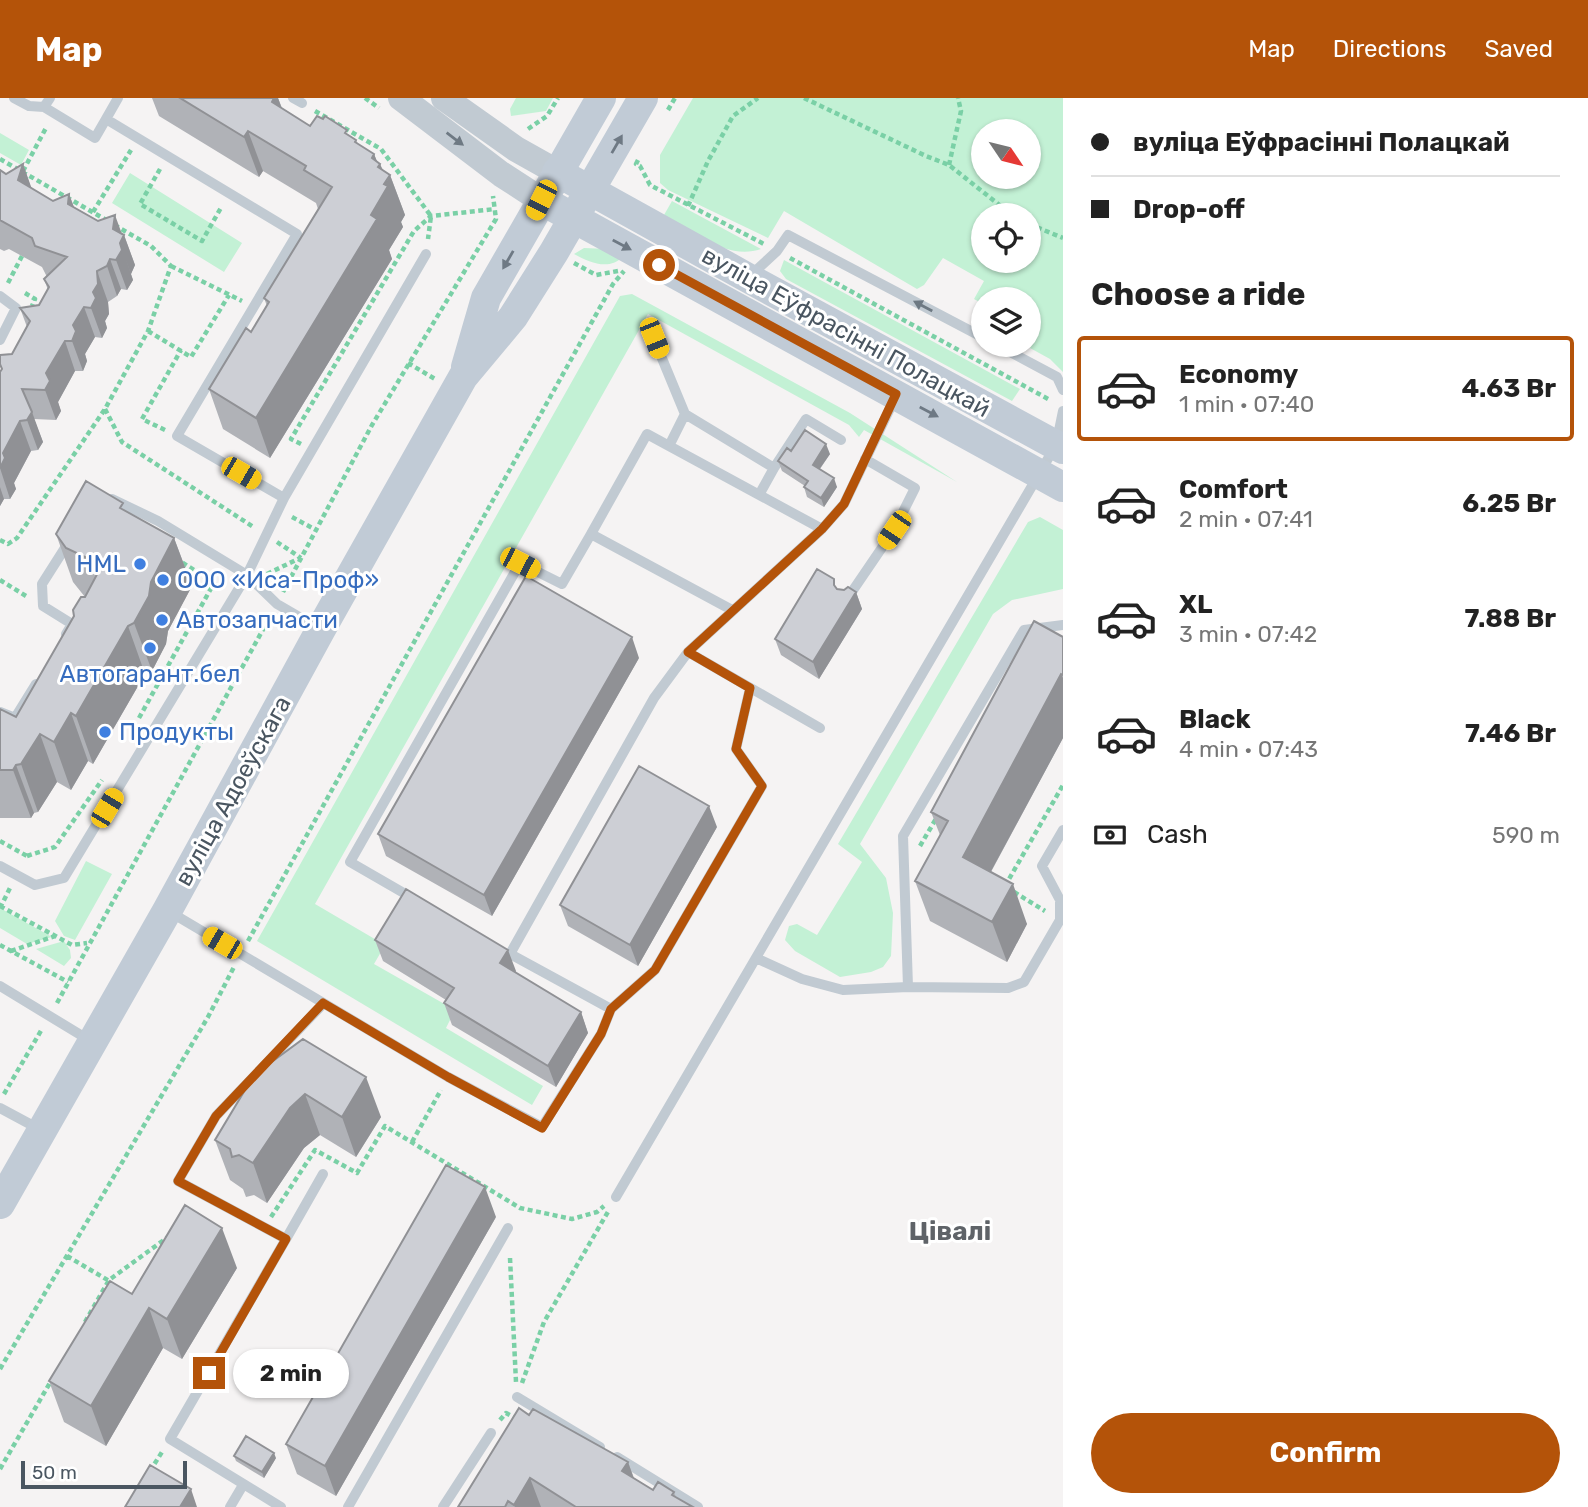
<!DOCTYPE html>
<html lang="en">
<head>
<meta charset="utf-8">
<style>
	body { margin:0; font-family:Rubik,sans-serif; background:#f2f2f2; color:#222; height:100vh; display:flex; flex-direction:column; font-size:26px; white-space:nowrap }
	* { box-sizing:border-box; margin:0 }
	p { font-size:23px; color:#767676 }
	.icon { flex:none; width:38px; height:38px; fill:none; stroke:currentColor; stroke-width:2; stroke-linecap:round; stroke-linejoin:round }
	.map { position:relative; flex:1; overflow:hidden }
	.panel { display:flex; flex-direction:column; background:#fff; width:525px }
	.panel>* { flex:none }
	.guide { display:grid; align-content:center; height:154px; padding:0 28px; background:#fff }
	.needle { width:46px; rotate:125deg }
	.fabs { position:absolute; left:971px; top:21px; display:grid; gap:14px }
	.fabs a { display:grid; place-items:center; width:70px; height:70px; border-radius:50%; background:#fff; box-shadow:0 2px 5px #0004; font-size:35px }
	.scale { position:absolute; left:21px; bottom:18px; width:166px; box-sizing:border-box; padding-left:7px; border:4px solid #4a5661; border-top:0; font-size:19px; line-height:24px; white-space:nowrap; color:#4a5661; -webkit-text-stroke:5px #fff; paint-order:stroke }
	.end { position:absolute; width:32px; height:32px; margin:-16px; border:9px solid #b45309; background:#fff; box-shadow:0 0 0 4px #fff }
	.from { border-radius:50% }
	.bubble { position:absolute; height:49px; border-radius:24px; background:#fff; box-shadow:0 2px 5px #0004; font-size:23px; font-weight:700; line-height:49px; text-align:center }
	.car { position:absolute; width:21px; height:42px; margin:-21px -10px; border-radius:9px; box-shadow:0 0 5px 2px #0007; background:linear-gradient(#f5c518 24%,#345 0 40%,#f5c518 0 76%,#345 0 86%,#f5c518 0) }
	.guide b { display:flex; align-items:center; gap:24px; height:66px; font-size:26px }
	.guide b+b { border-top:2px solid #e0e0e0 }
	.guide i { width:18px; height:18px; background:#222 }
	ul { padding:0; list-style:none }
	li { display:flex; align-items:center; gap:21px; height:105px; margin:0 14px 10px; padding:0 14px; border:4px solid transparent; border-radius:7px }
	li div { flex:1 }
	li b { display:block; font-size:26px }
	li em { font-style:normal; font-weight:700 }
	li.on { border-color:#b45309 }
	li>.icon { width:63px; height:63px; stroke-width:1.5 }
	h2 { padding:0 28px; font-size:32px; line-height:84px }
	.pay { display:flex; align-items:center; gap:18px; height:77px; padding:0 28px; font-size:26px }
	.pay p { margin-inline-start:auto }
	.button { display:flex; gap:14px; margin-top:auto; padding:14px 28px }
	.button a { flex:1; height:80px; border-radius:42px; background:#b45309; color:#fff; font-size:28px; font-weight:700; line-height:80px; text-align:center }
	header { display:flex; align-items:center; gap:42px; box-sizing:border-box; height:98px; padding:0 35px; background:#b45309; color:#fff }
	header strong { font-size:33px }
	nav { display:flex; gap:38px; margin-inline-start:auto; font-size:24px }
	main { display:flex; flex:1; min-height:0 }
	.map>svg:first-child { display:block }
	.green { fill:#c3f1d5; fill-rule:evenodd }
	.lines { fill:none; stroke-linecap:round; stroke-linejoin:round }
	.path { stroke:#7ad0a6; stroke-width:4.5; stroke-dasharray:5 3.5; stroke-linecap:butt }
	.service { stroke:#c1cad2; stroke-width:10 }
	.tertiary { stroke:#c1cad2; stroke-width:26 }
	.secondary { stroke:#c1cbd6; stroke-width:30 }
	.wall { fill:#b0b2b7 }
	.shaded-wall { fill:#909195 }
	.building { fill:#cdcfd5; stroke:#909195; stroke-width:2 }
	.oneway { fill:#6e7983 }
	.oneway2 { fill:#6e7984 }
	.route { stroke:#b45309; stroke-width:9 }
	.shop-dot { fill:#3f7fe0; stroke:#fff; stroke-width:2.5 }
	.labels { text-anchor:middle; stroke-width:6; stroke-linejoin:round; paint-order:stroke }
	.street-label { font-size:24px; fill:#4a5661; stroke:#fff }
	.shop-label { font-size:24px; fill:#366cbe; stroke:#fff; text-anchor:start }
	.neighbourhood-label { font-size:26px; font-weight:bold; fill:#5f6368; stroke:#fff }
</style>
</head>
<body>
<header>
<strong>Map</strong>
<nav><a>Map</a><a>Directions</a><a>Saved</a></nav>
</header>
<main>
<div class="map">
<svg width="1063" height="1409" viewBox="0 0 1063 1409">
	<rect width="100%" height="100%" fill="#f5f3f3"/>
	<path class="green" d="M516,0H553L546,13L511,18L510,11Z
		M693,0H1063V274L1050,261L1030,250L1038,234L1029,229V201H984L983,206L974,201L984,183L943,160L924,187L917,191L784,113L768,140L668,92L660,85V57ZM984,33H1029V79H984ZM984,117H1029V163H984Z
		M0,35L29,52L21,67L0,55Z
		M130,75L242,145L224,174L112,105Z
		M672,103L761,151C727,163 693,133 664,117Z
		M584,150L608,151L624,158C609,173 591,165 574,156Z
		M784,162L1020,291L1012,303L786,181L780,173Z
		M632,196L850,315L957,384L864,332L859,339L849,327L648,216L315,806L385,847L374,866L455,912L446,930L543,988L532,1007L257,843L620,198Z
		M1040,419L1063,432V491L1012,502L993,516L860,746L886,780L893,815L891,858L883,869L871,874L840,879L795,853L785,842L789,828L797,826L817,837L862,764L838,746L1028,424Z
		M86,763L112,776L75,842L64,838L55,823Z
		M0,810L52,839L27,846L0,830Z
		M64,843L70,852L71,860L64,868L36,851Z"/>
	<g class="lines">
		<path class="path" d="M365,0L379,10
			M804,0L926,58L949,67L1012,117
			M668,12L675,0
			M315,13L381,51L431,118L428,141
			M528,31L547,18L558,0
			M0,61L108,123
			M638,62L636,66L640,68L650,87L764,146
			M949,67L961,13L958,0
			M160,71L140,106L202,143L222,108
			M23,73L47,28
			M688,108L708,63L733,18L758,0
			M93,114L131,52
			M1029,126L1063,140
			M790,160L1050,302
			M574,165L596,177L618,173
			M171,168L242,203
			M8,185L22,158
			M25,195L35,201L32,208
			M148,233L191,259L229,197
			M408,265L435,281
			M105,311L122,344L255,430
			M165,332L142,321L181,252
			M301,346L291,341L414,133L431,118L495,111
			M292,419L316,432
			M0,442L8,446L17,440L105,311L148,233L171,168L151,148L116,128
			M277,444L301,460
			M267,476L300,460
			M0,482L26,498
			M283,494L372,327L496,121L493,98
			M139,620L214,485L180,463
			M0,743L27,758L26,761
			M920,748L937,719
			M27,758L55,749L102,682
			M1005,788L1063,687
			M1014,794L1045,813
			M0,808L72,847L87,845
			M0,810L10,790
			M248,843L613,186L624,173
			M0,847L68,884
			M11,853L55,838
			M57,905L271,517
			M4,996L42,931
			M412,1044L441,992
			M271,1119L315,1052L357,1075L385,1028L520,1110L572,1121L597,1114L604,1108
			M67,1158L111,1184
			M510,1160L516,1284
			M85,1224L109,1182L168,1139
			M0,1271L208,919L234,869
			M522,1285L544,1224L609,1112
			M500,1322L506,1315L517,1321
			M0,1371L51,1283
			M150,1373L162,1354"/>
		<path class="service" d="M14,0L29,8L44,9L50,0
			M293,0L302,5
			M44,9L95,40L106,21L297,136L177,338L284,400
			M106,21L118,0
			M750,178L777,153L788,137L984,240
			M0,198L16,210L0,242
			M654,241L685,316
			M997,247L1057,279L1063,292
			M669,348L685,316L774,370L806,321L841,342
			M759,397L774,370
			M112,401L158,423L247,477L277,506L320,531
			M847,501L894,432L915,390L865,361
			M732,512L591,436L647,336L822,431
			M66,536L72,526L43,508L42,486L70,442
			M688,554L820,630
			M0,614L15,620L36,586
			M0,768L35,787L64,780L247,477L284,400L426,156
			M402,794L350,764L520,465L562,486L591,436
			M170,814L448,979L542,1029L601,936L611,911L510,856L654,600L688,554L822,431L844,406L895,300
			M756,860L802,881L843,892L908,889L1008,890L1024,884L1060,822V802L1042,768L1063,732
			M0,888L89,942
			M908,889L903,738L1024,532L1063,527
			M611,911L655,872L762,688L736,651L750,590
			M0,1010L41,1032
			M323,1076L286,1141L178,1083L216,1018L323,906
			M616,1099L1056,347L1063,313
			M517,1299L600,1349
			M617,1359L698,1409
			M230,1409L243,1387
			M281,1409L170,1341L286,1141
			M348,1409L508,1130
			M443,1409L491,1335"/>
		<path class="tertiary" d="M401,0L501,76L541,102
			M444,0L516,51L557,74"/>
		<path class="secondary" d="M557,74L748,180L1063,351
			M541,102L1063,389
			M466,269L486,200L601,0
			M0,1106L167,813L321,531L463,279L513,219L554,154L643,0"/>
	</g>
	<path class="wall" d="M152,0H278L282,10L310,28L349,37L356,42L358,46L374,56L377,64L380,66L383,72L390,77L405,117L401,124L403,129L389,152L392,161L270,360L223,331L209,291L251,234L267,208L264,200L318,111L316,105L263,73L259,79L159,18Z
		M23,66L31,90L53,103L69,96L74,109L124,137L135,167L131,176L133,182L127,192L121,191L117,198L108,204L109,216L105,223L107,230L102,240L95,239L85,256L87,263L83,273H75L58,304L61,313L56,322L34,321L43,344L38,352L31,353L14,385L16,391L10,401H4L0,408V274L12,256L27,229L20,210L39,207L48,192L44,181L47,179L42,169L9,151L4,153L0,151V72L6,76Z
		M791,353L830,356L820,371L837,389L824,409L807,399L804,389L805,388L782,373L778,363Z
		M126,413L174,440L192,488L168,533L166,546L152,573L145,576L93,666L88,663L71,692L57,684L38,714L34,715L31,720H0V611L16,619L85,499L73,484L56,436Z
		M838,492L856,494L862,511L819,581L781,557L775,541Z
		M1063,539V640L991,774L1027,826L1007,864L930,823L915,783L940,737L931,714Z
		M639,560L492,818L386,758L378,736Z
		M717,729L638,868L568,828L560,807Z
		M375,842L516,873L515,874L581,914L588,935L556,989L452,927L444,905L446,902L383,863Z
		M254,977L381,1019L356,1059L320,1037L304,1050L267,1105L254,1097L246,1099L243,1091L230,1082L215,1042Z
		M496,1119L336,1398L297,1376L286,1346Z
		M237,1170L182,1261L163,1250L106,1348L64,1324L49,1283L132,1196Z
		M529,1317L628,1364L634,1380L653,1392L674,1394L676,1399L693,1409H458Z
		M234,1358L276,1360L264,1380L236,1363Z"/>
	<path class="shaded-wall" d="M274,0H278L291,36L272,4Z
		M248,33L263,73L259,79L244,39Z
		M374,56L379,68L380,66L387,83L390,77L405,117L401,124L403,129L389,152L392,161L270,360L256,320L371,117L372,60Z
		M23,66L34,97L18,82Z
		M69,96L80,126L68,106Z
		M115,117L123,139L124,137L135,167L131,176L125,159L133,182L127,192L116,162L113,131Z
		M110,161L121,191L117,198L107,168Z
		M97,173L108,204L109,216L105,223L107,230L102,240L91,210Z
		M84,209L95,239L85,256L87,263L83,273L72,243L73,227Z
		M65,243L75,273L58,304L61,313L56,322L45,292L46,275Z
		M32,314L43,344L38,352L27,322Z
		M20,323L31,353L14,385L16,391L10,401L0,370L3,355Z
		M826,346L830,356L816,376L813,367Z
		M834,380L837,389L824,409L821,400Z
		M0,389L4,401L0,408Z
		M174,440L192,488L168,533L166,546L152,573L134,525L151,484Z
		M856,494L862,511L819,581L813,564Z
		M128,528L145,576L93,666L76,618Z
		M632,539L639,560L492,818L484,797Z
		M1061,576L1063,580V640L977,799L963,759Z
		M71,615L88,663L71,692L54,644Z
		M40,636L57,684L38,714L21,666Z
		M16,667L34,715L31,720L13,672Z
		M709,708L717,729L638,868L630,847Z
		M1013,786L1027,826L1007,864L992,824Z
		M508,852L516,873L508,887L500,865Z
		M581,914L588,935L556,989L548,968Z
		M366,979L381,1019L356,1059L342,1019Z
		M305,996L320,1037L304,1050L267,1105L253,1065L290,1010Z
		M485,1089L496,1119L336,1398L325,1368Z
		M222,1130L237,1170L182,1261L167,1221Z
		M149,1210L163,1250L106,1348L91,1308Z
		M274,1355L276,1360L264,1380L262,1374Z
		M628,1364L642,1404L622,1373Z
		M530,1380L541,1409H515L514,1407Z
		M191,1391L197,1409H180Z"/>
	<path class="building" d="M180,0H274L272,4L310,28L317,18L323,21L325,18L347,32L345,35L356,42L355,44L374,56L372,60L380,66L378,69L390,77L384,86L388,88L371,117L377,121L256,320L209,291L246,230L251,234L269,204L264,200L332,89L304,72L306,68L248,33L244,39Z
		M23,66L18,82L53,103L69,96L68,106L98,123L115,117L113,131L124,137L120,145L122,152L116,162L110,161L107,168L97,173L98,186L93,194L96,200L91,210L84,209L73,227L76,233L72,243H65L46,275L50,283L45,292L22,291L32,314L27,322L20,323L3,355L5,360L0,370V274L2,271L0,266V257L12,256L30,223L20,210L39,207L49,189L44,181L67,159L35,148L32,140L0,122V72L6,76Z
		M805,332L826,346L813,367L834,380L821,400L804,389L808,383L778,363L787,350L791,353Z
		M86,383L123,405L120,410L174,440L151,484L149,498L134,525L128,528L76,618L71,615L54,644L40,636L21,666L16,667L13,672H0V611L16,619L74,518L73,512L81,499H85L102,467L66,450L56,436Z
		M817,471L834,481V487L837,491L844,492L848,489L856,494L813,564L775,541Z
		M526,478L632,539L484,797L378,736Z
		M1034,523L1063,539V577L1061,576L963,759L1013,786L992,824L915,783L948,723L931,714Z
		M639,668L709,708L630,847L560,807Z
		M406,791L508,852L500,865L581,914L548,968L444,905L454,890L375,842Z
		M303,941L366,979L342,1019L305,996L290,1010L253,1065L239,1057L232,1059L230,1051L215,1042L254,977Z
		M446,1067L485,1089L325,1368L286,1346Z
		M185,1107L222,1130L167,1221L149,1210L91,1308L49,1283L110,1183L132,1196Z
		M519,1310L529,1317L533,1311L628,1364L622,1373L653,1392L658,1384L674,1394L672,1397L693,1409H576L530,1380L514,1407L508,1403L505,1409H458Z
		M246,1338L274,1355L262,1374L234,1358Z
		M150,1367L191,1391L180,1409H125Z"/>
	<defs><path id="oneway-solid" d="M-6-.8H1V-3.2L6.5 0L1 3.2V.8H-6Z" transform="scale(1.75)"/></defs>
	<g class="oneway">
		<use href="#oneway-solid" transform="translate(455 41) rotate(37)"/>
		<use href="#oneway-solid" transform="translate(923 208) rotate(-152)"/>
	</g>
	<g class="oneway2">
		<use href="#oneway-solid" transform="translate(617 46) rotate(-60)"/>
		<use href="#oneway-solid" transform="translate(622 147) rotate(28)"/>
		<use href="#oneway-solid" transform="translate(508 162) rotate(120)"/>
		<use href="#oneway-solid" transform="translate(929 314) rotate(28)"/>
	</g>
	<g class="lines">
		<path class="route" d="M209,1275L286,1141L178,1083L216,1018L323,905L448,979L542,1030L601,936L611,911L655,872L762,688L736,651L750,590L688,554L822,431L844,406L896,296L659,167"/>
	</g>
	<g class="shop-dot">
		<circle cx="140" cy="466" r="7"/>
		<circle cx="163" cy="482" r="7"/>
		<circle cx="162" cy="522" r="7"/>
		<circle cx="150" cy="550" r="7"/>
		<circle cx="105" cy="634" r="7"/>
	</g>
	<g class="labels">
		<g class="street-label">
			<text transform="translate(846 234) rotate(29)" y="8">вуліца Еўфрасінні Полацкай</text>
			<text transform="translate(233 693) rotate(-61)" y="8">вуліца Адоеўскага</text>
		</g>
		<g class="shop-label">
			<text x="126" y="474" text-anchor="end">HML</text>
			<text x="177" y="490">ООО «Иса-Проф»</text>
			<text x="176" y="530">Автозапчасти</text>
			<text x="150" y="584" text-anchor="middle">Автогарант.бел</text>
			<text x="119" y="642">Продукты</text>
		</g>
		<g class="neighbourhood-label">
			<text x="950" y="1142">Цівалі</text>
		</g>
	</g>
</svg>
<div class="fabs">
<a><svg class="needle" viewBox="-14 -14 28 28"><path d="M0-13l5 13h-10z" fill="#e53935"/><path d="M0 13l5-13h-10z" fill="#767676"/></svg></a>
<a><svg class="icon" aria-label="locate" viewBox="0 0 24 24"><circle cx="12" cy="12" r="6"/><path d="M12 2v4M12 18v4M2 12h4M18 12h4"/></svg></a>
<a><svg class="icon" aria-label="layers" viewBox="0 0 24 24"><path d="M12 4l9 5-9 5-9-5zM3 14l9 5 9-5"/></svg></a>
</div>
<div class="scale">50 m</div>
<i class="end from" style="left:659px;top:167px"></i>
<i class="end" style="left:209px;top:1275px"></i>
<div class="bubble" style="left:233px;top:1251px;width:116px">2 min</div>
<i class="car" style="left:541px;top:102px;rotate:207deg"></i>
<i class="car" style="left:654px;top:240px;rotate:158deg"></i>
<i class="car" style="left:241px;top:375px;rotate:120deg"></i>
<i class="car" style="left:894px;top:432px;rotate:214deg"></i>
<i class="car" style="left:520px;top:465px;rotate:117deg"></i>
<i class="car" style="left:107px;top:710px;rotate:31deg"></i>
<i class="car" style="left:222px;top:845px;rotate:300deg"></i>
</div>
<section class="panel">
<div class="guide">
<b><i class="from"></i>вуліца Еўфрасінні Полацкай</b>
<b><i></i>Drop-off</b>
</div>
<h2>Choose a ride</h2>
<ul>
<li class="on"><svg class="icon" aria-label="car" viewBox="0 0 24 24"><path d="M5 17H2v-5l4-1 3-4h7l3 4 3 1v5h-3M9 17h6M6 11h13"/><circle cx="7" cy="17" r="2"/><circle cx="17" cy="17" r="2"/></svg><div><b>Economy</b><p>1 min · 07:40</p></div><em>4.63 Br</em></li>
<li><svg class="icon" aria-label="car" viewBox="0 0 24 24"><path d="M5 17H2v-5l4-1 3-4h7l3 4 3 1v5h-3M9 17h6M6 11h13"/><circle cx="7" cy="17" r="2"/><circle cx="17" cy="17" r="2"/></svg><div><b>Comfort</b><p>2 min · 07:41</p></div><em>6.25 Br</em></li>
<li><svg class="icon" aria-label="car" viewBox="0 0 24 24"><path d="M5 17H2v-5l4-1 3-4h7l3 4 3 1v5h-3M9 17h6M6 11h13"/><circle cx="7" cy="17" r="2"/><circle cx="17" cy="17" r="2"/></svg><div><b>XL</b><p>3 min · 07:42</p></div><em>7.88 Br</em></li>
<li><svg class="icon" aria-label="car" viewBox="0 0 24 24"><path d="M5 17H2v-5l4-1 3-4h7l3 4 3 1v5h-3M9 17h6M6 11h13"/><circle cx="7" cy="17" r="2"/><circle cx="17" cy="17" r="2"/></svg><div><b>Black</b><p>4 min · 07:43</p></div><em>7.46 Br</em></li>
</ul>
<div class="pay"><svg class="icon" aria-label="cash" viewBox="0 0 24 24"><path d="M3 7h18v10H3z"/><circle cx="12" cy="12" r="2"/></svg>Cash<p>590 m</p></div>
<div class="button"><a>Confirm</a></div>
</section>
</main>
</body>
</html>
